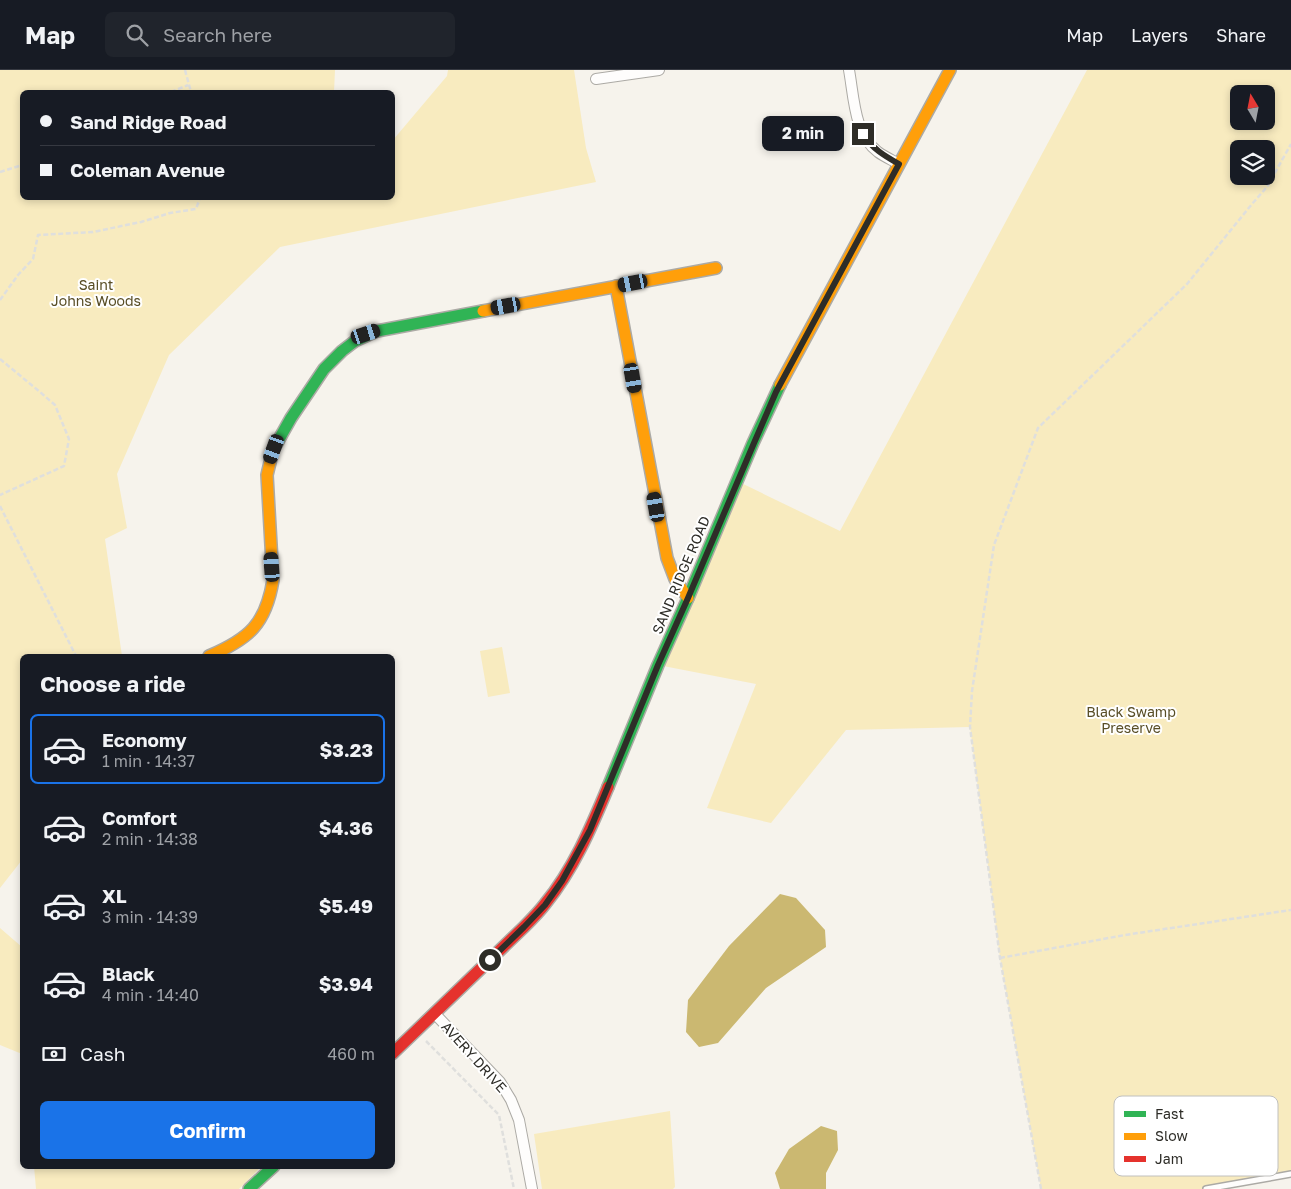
<!DOCTYPE html>
<html lang="en">
<head>
<meta charset="utf-8">
<style>
	body { margin:0; font-family:"Golos Text",sans-serif; background:#20242c; color:#f1f3f6; height:100vh; display:flex; flex-direction:column; font-size:19px; white-space:nowrap }
	* { box-sizing:border-box; margin:0 }
	p { font-size:16px; color:#9ea1a6 }
	.icon { flex:none; width:28px; height:28px; fill:none; stroke:currentColor; stroke-width:2; stroke-linecap:round; stroke-linejoin:round }
	.map { position:relative; flex:1; overflow:hidden }
	.details { position:absolute; left:20px; top:584px; width:375px; height:515px; display:flex; flex-direction:column; background:#171b24; border-radius:8px; box-shadow:0 2px 8px #0003 }
	.details>* { flex:none }
	.top-card { position:absolute; left:20px; top:20px; width:375px; height:110px; border-radius:8px; box-shadow:0 2px 8px #0003; display:grid; align-content:center; height:110px; padding:0 20px; background:#171b24 }
	.needle { width:32px; rotate:350deg }
	.fabs { position:absolute; left:1230px; top:15px; display:grid; gap:10px }
	.fabs a { display:grid; place-items:center; width:45px; height:45px; border-radius:8px; background:#171b24; box-shadow:0 2px 8px #0003; font-size:25px }
	.end { position:absolute; width:22px; height:22px; margin:-11px; border:6px solid #2e2d28; background:#fff; box-shadow:0 0 0 2px #fff }
	.from { border-radius:50% }
	.bubble { position:absolute; height:35px; border-radius:8px; background:#171b24; box-shadow:0 2px 8px #0003; font-size:16px; font-weight:700; line-height:35px; text-align:center }
	.car { position:absolute; width:15px; height:30px; margin:-15px -8px; border-radius:6px; box-shadow:0 0 4px 1px #0007; background:linear-gradient(#222 24%,#8ab4d8 0 40%,#222 0 76%,#8ab4d8 0 86%,#222 0) }
	.top-card b { display:flex; align-items:center; gap:18px; height:48px; font-size:19px }
	.top-card b+b { border-top:1px solid #363941 }
	.top-card i { width:12px; height:12px; background:#f1f3f6 }
	ul { padding:0; list-style:none }
	li { display:flex; align-items:center; gap:15px; height:70px; margin:0 10px 8px; padding:0 10px; border:2px solid transparent; border-radius:8px }
	li div { flex:1 }
	li b { display:block; font-size:19px }
	li em { font-style:normal; font-weight:700 }
	li.active { border-color:#1a73e8 }
	li>.icon { width:45px; height:45px; stroke-width:1.5 }
	h2 { padding:0 20px; font-size:22px; line-height:60px }
	.pay { display:flex; align-items:center; gap:12px; height:55px; padding:0 20px; font-size:19px }
	.pay p { margin-inline-start:auto }
	.cta { display:flex; gap:10px; margin-top:auto; padding:10px 20px }
	.cta a { flex:1; height:58px; border-radius:8px; background:#1a73e8; color:#fff; font-size:20px; font-weight:700; line-height:58px; text-align:center }
	header { display:flex; align-items:center; gap:30px; box-sizing:border-box; height:70px; padding:0 25px; background:#171b24; border-bottom:1px solid #363941 }
	header strong { font-size:24px }
	nav { display:flex; gap:28px; margin-inline-start:auto; font-size:18px }
	.search { width:350px; height:45px; background:#20242c; display:flex; align-items:center; gap:12px; box-sizing:border-box; padding:0 18px; border-radius:8px; color:#9ea1a6; font-size:19px }
	.map>svg:first-child { display:block }
	.green { fill:#f8ebbf; fill-rule:evenodd }
	.water { fill:#cbb871 }
	.lines { fill:none; stroke-linecap:round; stroke-linejoin:round }
	.lane-casing { stroke:#acaaa5; stroke-width:8 }
	.street-casing { stroke:#acaaa5; stroke-width:12 }
	.fast-casing { stroke:#acaaa5; stroke-width:14 }
	.slow-casing { stroke:#acaaa5; stroke-width:14 }
	.jam-casing { stroke:#acaaa5; stroke-width:14 }
	.path { stroke:#dfdfdd; stroke-width:2.5; stroke-dasharray:5 2.5; stroke-linecap:butt }
	.lane { stroke:#fefdfc; stroke-width:5 }
	.street { stroke:#fefdfc; stroke-width:10 }
	.fast { stroke:#30b455; stroke-width:11 }
	.slow { stroke:#ff9f0a; stroke-width:11 }
	.jam { stroke:#e5322d; stroke-width:11 }
	.route { stroke:#2e2d28; stroke-width:6 }
	.labels { text-anchor:middle; stroke-width:4; stroke-linejoin:round; paint-order:stroke }
	.park-label { font-size:14px; fill:#584d25; stroke:#fff }
	.street-label { font-size:14px; fill:#2e2d28; stroke:#fff }
	.key { fill:#fff; stroke:#c0c0be; stroke-width:1 }
	.key-label { font-size:14px; fill:#2e2d28 }
</style>
</head>
<body>
<header>
<strong>Map</strong>
<div class="search"><svg class="icon" aria-label="search" viewBox="0 0 24 24"><circle cx="10" cy="10" r="6"/><path d="M15 15l6 6"/></svg>Search here</div>
<nav><a>Map</a><a>Layers</a><a>Share</a></nav>
</header>
<div class="map">
<svg width="1291" height="1119" viewBox="0 0 1291 1119">
	<rect width="100%" height="100%" fill="#f6f3ec"/>
	<path class="green" d="M0,0H335L334,22H22V128H392L393,70L447,6L448,0H574L586,78L596,112L280,177L169,285L117,404L127,458L105,469L122,586H22V790L0,818Z
		M1087,0H1291V1104L1206,1119H1041L1000,888L970,657L846,660L771,753L707,738L756,614L658,595L737,411L840,461ZM1239,24H1266V51H1239ZM1239,79H1266V106H1239Z
		M502,577L510,623L488,627L480,581Z
		M0,858L22,877V984L0,975Z
		M670,1041L675,1117L673,1119H542L534,1064Z
		M34,1096H262L239,1119H36Z"/>
	<path class="water" d="M780,824L796,828L825,860L826,877L766,918L718,973L699,977L686,962L688,930L729,876Z
		M821,1056L837,1061L838,1080L826,1103V1119H780L775,1103L789,1079Z"/>
	<g class="lines">
		<g class="lane-casing">
			<path id="lane" d="M1206,1119L1291,1104"/>
		</g>
		<g class="street-casing">
			<path id="street" d="M849,0C854,27 854,64 878,82C885,87 892,90 899,94
				M596,9L659,0
				M435,944L500,1012L511,1030L519,1050L522,1066L532,1119"/>
		</g>
		<g class="fast-casing">
			<path id="fast" d="M273,380L291,348L324,299L342,281L355,271L377,261L483,241
				M608,717L658,595L688,528L753,373L780,315
				M249,1119L274,1096"/>
		</g>
		<g class="slow-casing">
			<path id="slow" d="M616,216L667,488L675,509L688,528
				M483,241L716,198
				M780,315L950,0
				M209,586C249,569 266,554 273,510L267,405L273,380"/>
		</g>
		<g class="jam-casing">
			<path id="jam" d="M392,984L524,857C531,850 539,842 545,834C573,800 591,758 608,717"/>
		</g>
		<path class="path" d="M185,0L191,22
			M171,22L188,15
			M0,102L22,95
			M0,230L18,205L33,189L38,165L93,162L141,152L170,143L196,139L200,128
			M0,289L40,322L55,335L69,369L64,396L0,425
			M0,436L76,586
			M1000,888L1125,865L1291,840
			M426,971L499,1045L514,1119
			M1041,1119L1000,888L970,657L972,621L994,475L1038,358L1187,214L1252,134L1267,117L1291,74"/>
		<use href="#lane" class="lane"/>
		<use href="#street" class="street"/>
		<use href="#fast" class="fast"/>
		<use href="#slow" class="slow"/>
		<use href="#jam" class="jam"/>
	</g>
	<g class="lines">
		<path class="route" d="M490,890L524,857L545,835L562,811L590,760L658,595L688,528L754,373L776,322L899,94C883,85 873,79 863,64"/>
	</g>
	<g class="labels">
		<g class="park-label">
			<text x="96" y="220">Saint<tspan x="96" dy="16">Johns Woods</tspan></text>
			<text x="1131" y="647">Black Swamp<tspan x="1131" dy="16">Preserve</tspan></text>
		</g>
		<g class="street-label">
			<text transform="translate(681 505) rotate(-67)" y="5">SAND RIDGE ROAD</text>
			<text transform="translate(474 987) rotate(48)" y="5">AVERY DRIVE</text>
		</g>
	</g>
	<rect x="1114" y="1026" width="164" height="80" rx="8" class="key"/>
	<rect x="1124" y="1041" width="22" height="6" fill="#30b455"/>
	<rect x="1124" y="1063" width="22" height="7" fill="#ff9f0a"/>
	<rect x="1124" y="1086" width="22" height="6" fill="#e5322d"/>
	<g class="key-label">
		<text x="1155" y="1049">Fast</text>
		<text x="1155" y="1071">Slow</text>
		<text x="1155" y="1094">Jam</text>
	</g>
</svg>
<div class="fabs">
<a><svg class="needle" viewBox="-14 -14 28 28"><path d="M0-13l5 13h-10z" fill="#e53935"/><path d="M0 13l5-13h-10z" fill="#9ea1a6"/></svg></a>
<a><svg class="icon" aria-label="layers" viewBox="0 0 24 24"><path d="M12 4l9 5-9 5-9-5zM3 14l9 5 9-5"/></svg></a>
</div>
<i class="end from" style="left:490px;top:890px"></i>
<i class="end" style="left:863px;top:64px"></i>
<div class="bubble" style="left:762px;top:46px;width:82px">2 min</div>
<i class="car" style="left:633px;top:213px;rotate:259deg"></i>
<i class="car" style="left:506px;top:236px;rotate:260deg"></i>
<i class="car" style="left:366px;top:264px;rotate:72deg"></i>
<i class="car" style="left:633px;top:308px;rotate:170deg"></i>
<i class="car" style="left:274px;top:379px;rotate:200deg"></i>
<i class="car" style="left:656px;top:437px;rotate:350deg"></i>
<i class="car" style="left:272px;top:497px;rotate:356deg"></i>
<div class="top-card">
<b><i class="from"></i>Sand Ridge Road</b>
<b><i></i>Coleman Avenue</b>
</div>
<section class="details">
<h2>Choose a ride</h2>
<ul>
<li class="active"><svg class="icon" aria-label="car" viewBox="0 0 24 24"><path d="M5 17H2v-5l4-1 3-4h7l3 4 3 1v5h-3M9 17h6M6 11h13"/><circle cx="7" cy="17" r="2"/><circle cx="17" cy="17" r="2"/></svg><div><b>Economy</b><p>1 min · 14:37</p></div><em>$3.23</em></li>
<li><svg class="icon" aria-label="car" viewBox="0 0 24 24"><path d="M5 17H2v-5l4-1 3-4h7l3 4 3 1v5h-3M9 17h6M6 11h13"/><circle cx="7" cy="17" r="2"/><circle cx="17" cy="17" r="2"/></svg><div><b>Comfort</b><p>2 min · 14:38</p></div><em>$4.36</em></li>
<li><svg class="icon" aria-label="car" viewBox="0 0 24 24"><path d="M5 17H2v-5l4-1 3-4h7l3 4 3 1v5h-3M9 17h6M6 11h13"/><circle cx="7" cy="17" r="2"/><circle cx="17" cy="17" r="2"/></svg><div><b>XL</b><p>3 min · 14:39</p></div><em>$5.49</em></li>
<li><svg class="icon" aria-label="car" viewBox="0 0 24 24"><path d="M5 17H2v-5l4-1 3-4h7l3 4 3 1v5h-3M9 17h6M6 11h13"/><circle cx="7" cy="17" r="2"/><circle cx="17" cy="17" r="2"/></svg><div><b>Black</b><p>4 min · 14:40</p></div><em>$3.94</em></li>
</ul>
<div class="pay"><svg class="icon" aria-label="cash" viewBox="0 0 24 24"><path d="M3 7h18v10H3z"/><circle cx="12" cy="12" r="2"/></svg>Cash<p>460 m</p></div>
<div class="cta"><a>Confirm</a></div>
</section>
</div>
</body>
</html>
